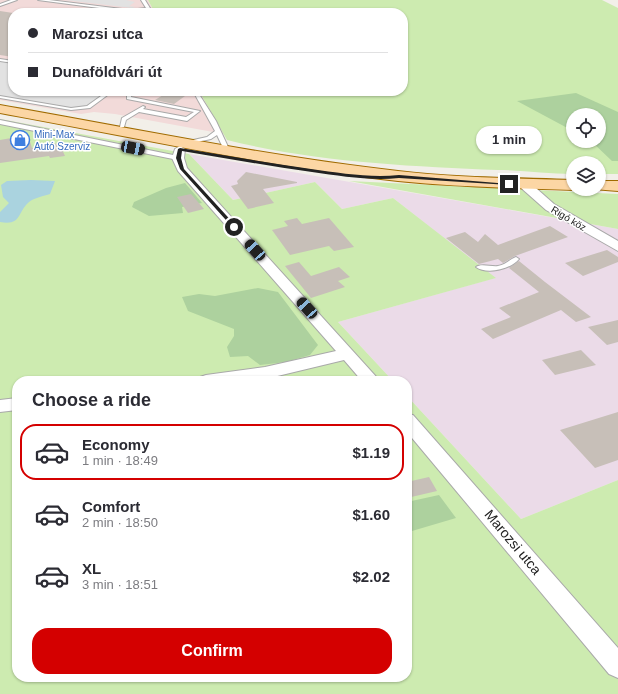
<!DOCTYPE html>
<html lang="en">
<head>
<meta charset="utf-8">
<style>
	body { margin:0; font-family:Helvetica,sans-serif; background:#f7f7f7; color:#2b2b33; height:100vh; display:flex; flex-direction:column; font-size:15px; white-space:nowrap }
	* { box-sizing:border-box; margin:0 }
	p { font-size:13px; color:#7c7c81 }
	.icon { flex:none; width:22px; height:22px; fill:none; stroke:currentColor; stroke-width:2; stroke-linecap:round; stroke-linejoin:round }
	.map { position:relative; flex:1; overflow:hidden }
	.sheet { position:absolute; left:12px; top:376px; width:400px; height:306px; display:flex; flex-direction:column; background:#fff; border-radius:16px; box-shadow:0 1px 3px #0004 }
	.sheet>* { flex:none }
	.hud { position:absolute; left:8px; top:8px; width:400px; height:88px; border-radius:16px; box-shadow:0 1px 3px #0004; display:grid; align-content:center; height:88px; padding:0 20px; background:#fff }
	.tools { position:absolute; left:566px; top:108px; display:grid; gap:8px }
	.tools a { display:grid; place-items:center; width:40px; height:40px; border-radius:50%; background:#fff; box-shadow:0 1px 3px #0004; font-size:20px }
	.end { position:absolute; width:18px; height:18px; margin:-9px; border:5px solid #222; background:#fff; box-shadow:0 0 0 2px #fff }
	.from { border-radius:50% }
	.bubble { position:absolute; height:28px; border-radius:14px; background:#fff; box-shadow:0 1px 3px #0004; font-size:13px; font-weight:700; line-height:28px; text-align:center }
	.car { position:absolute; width:12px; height:24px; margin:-12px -6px; border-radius:5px; box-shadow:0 0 3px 1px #0007; background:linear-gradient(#222 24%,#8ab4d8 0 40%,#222 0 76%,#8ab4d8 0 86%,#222 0) }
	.hud b { display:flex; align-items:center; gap:14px; height:38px; font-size:15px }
	.hud b+b { border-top:1px solid #e1e1e2 }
	.hud i { width:10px; height:10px; background:#2b2b33 }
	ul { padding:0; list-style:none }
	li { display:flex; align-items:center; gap:12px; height:56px; margin:0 8px 6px; padding:0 12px; border:2px solid transparent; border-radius:16px }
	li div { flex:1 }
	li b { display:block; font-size:15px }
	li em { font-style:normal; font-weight:700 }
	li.active { border-color:#d40000 }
	li>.icon { width:36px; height:36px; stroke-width:1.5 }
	h2 { padding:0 20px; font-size:18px; line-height:48px }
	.cta { display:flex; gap:8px; margin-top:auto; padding:8px 20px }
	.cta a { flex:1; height:46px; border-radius:16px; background:#d40000; color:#fff; font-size:16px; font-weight:700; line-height:46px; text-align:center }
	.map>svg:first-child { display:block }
	.commercial { fill:#f2dad9 }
	.industrial { fill:#ebdbe8 }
	.grass { fill:#cdebb0; fill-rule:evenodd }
	.forest { fill:#add19e }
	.parking { fill:#e2e2e2 }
	.water { fill:#aad3df }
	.building { fill:#c7bfb8 }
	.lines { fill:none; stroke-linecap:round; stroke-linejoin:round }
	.lane-casing { stroke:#a9a9a9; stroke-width:2 }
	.street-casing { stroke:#a9a9a9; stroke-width:2 }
	.primary-casing { stroke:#a06b00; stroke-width:2 }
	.lane { fill:#fff; fill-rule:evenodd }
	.street { fill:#fff; fill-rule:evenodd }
	.primary { fill:#fcd6a4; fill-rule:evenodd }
	.route { fill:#222 }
	.labels { text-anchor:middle; stroke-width:3; stroke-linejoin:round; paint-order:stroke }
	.far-shop-label { font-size:10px; fill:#366cbe; stroke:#fff; text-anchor:start }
	.far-street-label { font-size:10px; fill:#222; stroke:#fff }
	.near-street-label { font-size:14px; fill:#222; stroke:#fff }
</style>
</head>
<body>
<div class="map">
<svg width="618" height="694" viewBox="0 0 618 694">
	<rect width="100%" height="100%" fill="#f2efe9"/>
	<path class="commercial" d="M0,0H148L155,13H13V91H199L224,134L115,114L94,112L81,114L0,100Z"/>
	<path class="industrial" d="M189,154L618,229V480L521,519L407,396V381H393L338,322L495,278L393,198L342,209L315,182L233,200Z"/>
	<path class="grass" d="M148,0H602L618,8V174H599V163H573V174C548,174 523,170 498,170C407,166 316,162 227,140L199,91H403V13H155ZM573,115H599V141H573Z
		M0,119L189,154L233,200L315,182L342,209L393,198L496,278L338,322L393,381H17V677H407V396L521,519L618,480V694H0Z
		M349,181L618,194V229Z"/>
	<path class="forest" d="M576,93L618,112V161H612L591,141H599V115H573V131L517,101Z
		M185,183L202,203L182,207L183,213L149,216L132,207L134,202L166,188Z
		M258,288L278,292L318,345L310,355L286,362L260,365L248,356L230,357L227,347L234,336V329L188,311L182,297L199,294L215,296Z
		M439,495L456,518L412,531L407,529V502Z"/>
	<path class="parking" d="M65,0H126L135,2L129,6L135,7L132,8Z
		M0,60L13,62V91H111L88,107L71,109L0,97Z"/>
	<path class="water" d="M31,180L55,181L50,194C44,196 34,198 29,202C17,212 22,226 0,222V212L9,203L3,197L1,185L7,181Z"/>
	<path class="building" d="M0,11L13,13V57L0,55Z
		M168,92L185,96L174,104L155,100Z
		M28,135L32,148L59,143L65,156L50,158L49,156L0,163V140Z
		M246,172L297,182V183L263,189L274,203L248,209L231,186L238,184L237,181Z
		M191,194L204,209L188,213L177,197Z
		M297,218L302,224L329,218L354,247L334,251L329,246L290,255L272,230L288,226L284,221Z
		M550,226L568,237L515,256L503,263L498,259L479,264L446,238L465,232L478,242L485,234L498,245Z
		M607,250L618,257V262L583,276L565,263Z
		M519,261L545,282L591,317L576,322L561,310L493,339L481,329L511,317L499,308L539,292L509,268Z
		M299,262L311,276L339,267L350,277L338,281L345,287L311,298L285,266Z
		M618,320V342L607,345L588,327Z
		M581,350L596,365L555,375L542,360Z
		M618,412V460L595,468L560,430Z
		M429,477L437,491L407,498V482Z"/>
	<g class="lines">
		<g class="lane-casing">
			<path id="lane" d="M11,0H17L0,6V4Z
				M38,0H49L130,10L146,8L141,0H145L153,13H149L147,10L130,12Z
				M0,59L13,61V63L0,61Z
				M108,91H113L90,108L71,110L0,98V96L71,108L87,106Z
				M131,91H136L131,95V97L200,111L187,121L139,112L126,120L124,127H120L122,118L143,106L145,107L143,109L186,117L194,112L127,99V95Z
				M193,91H197L216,121L229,149L228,150H224L217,135L211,139L187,144L184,142L207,137L215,131Z
				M0,120L178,156L181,158L178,160L0,124Z
				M516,257L519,259C511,269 487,275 476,267C481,263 491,267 498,266C506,265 510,259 516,257Z"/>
		</g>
		<g class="street-casing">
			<path id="street" d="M180,146L185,149L184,158L187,168L380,381H362L344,360L265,379L247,381H198L200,377L206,375L265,367L336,351L178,171L172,158L175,149Z
				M524,180L528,181L554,204L618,241V251L546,210L520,187L518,184L520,181Z
				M17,398V410L0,412V400Z
				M407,414L413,415L618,648V678L609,674L407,432Z"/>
		</g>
		<g class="primary-casing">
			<path id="primary" d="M0,105C132,128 264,156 398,171C456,178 515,178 573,180V189H577L573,190C515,188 456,187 398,181C265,166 132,137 0,113Z
				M599,181H618V191L593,189H599Z"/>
		</g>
		<use href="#lane" class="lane"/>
		<use href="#street" class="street"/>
		<use href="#primary" class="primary"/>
	</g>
	<path class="route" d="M180,148C224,155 267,163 311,169C340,173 370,178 399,175L511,184L509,185L399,178C370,181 341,176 312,172C268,166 225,158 182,151L181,158L184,169L236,226L234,229L180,169L176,158L178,149Z"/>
	<defs>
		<g id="shop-ring" transform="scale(1)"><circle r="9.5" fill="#fff" stroke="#3f7fe0" stroke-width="1.5"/><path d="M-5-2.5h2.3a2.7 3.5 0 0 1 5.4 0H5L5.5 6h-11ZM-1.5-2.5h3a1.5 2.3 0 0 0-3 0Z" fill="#3f7fe0"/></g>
	</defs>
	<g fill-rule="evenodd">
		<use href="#shop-ring" x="20" y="140"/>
	</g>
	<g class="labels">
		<g class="far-shop-label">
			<text x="34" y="138">Mini-Max<tspan x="34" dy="12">Autó Szerviz</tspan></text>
		</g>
		<g class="far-street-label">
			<text transform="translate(569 218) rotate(31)" y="4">Rigó köz</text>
		</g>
		<g class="near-street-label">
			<text transform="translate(513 542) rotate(50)" y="5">Marozsi utca</text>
		</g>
	</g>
</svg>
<div class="tools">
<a><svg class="icon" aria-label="locate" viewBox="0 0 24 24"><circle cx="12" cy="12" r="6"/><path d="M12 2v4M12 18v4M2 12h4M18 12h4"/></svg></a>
<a><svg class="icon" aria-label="layers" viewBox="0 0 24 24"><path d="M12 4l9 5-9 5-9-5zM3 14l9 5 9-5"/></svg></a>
</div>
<i class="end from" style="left:234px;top:227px"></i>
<i class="end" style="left:509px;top:184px"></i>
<div class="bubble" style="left:476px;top:126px;width:66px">1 min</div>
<i class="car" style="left:133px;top:148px;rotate:101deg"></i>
<i class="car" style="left:255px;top:250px;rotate:318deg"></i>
<i class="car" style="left:307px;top:308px;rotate:318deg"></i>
<div class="hud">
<b><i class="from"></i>Marozsi utca</b>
<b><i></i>Dunaföldvári út</b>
</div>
<section class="sheet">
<h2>Choose a ride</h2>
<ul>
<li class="active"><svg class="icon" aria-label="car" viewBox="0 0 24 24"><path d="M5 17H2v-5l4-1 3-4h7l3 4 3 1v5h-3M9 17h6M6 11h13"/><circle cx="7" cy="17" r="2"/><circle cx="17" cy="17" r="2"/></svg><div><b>Economy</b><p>1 min · 18:49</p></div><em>$1.19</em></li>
<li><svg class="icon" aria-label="car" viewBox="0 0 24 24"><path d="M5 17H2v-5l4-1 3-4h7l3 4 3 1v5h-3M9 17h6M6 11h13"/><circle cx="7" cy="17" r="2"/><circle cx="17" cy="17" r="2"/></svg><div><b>Comfort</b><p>2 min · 18:50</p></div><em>$1.60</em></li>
<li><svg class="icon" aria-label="car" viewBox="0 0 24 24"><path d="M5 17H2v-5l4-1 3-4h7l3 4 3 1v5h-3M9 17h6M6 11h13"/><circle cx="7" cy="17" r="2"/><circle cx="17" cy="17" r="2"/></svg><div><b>XL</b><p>3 min · 18:51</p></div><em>$2.02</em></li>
</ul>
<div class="cta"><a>Confirm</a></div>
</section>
</div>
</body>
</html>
